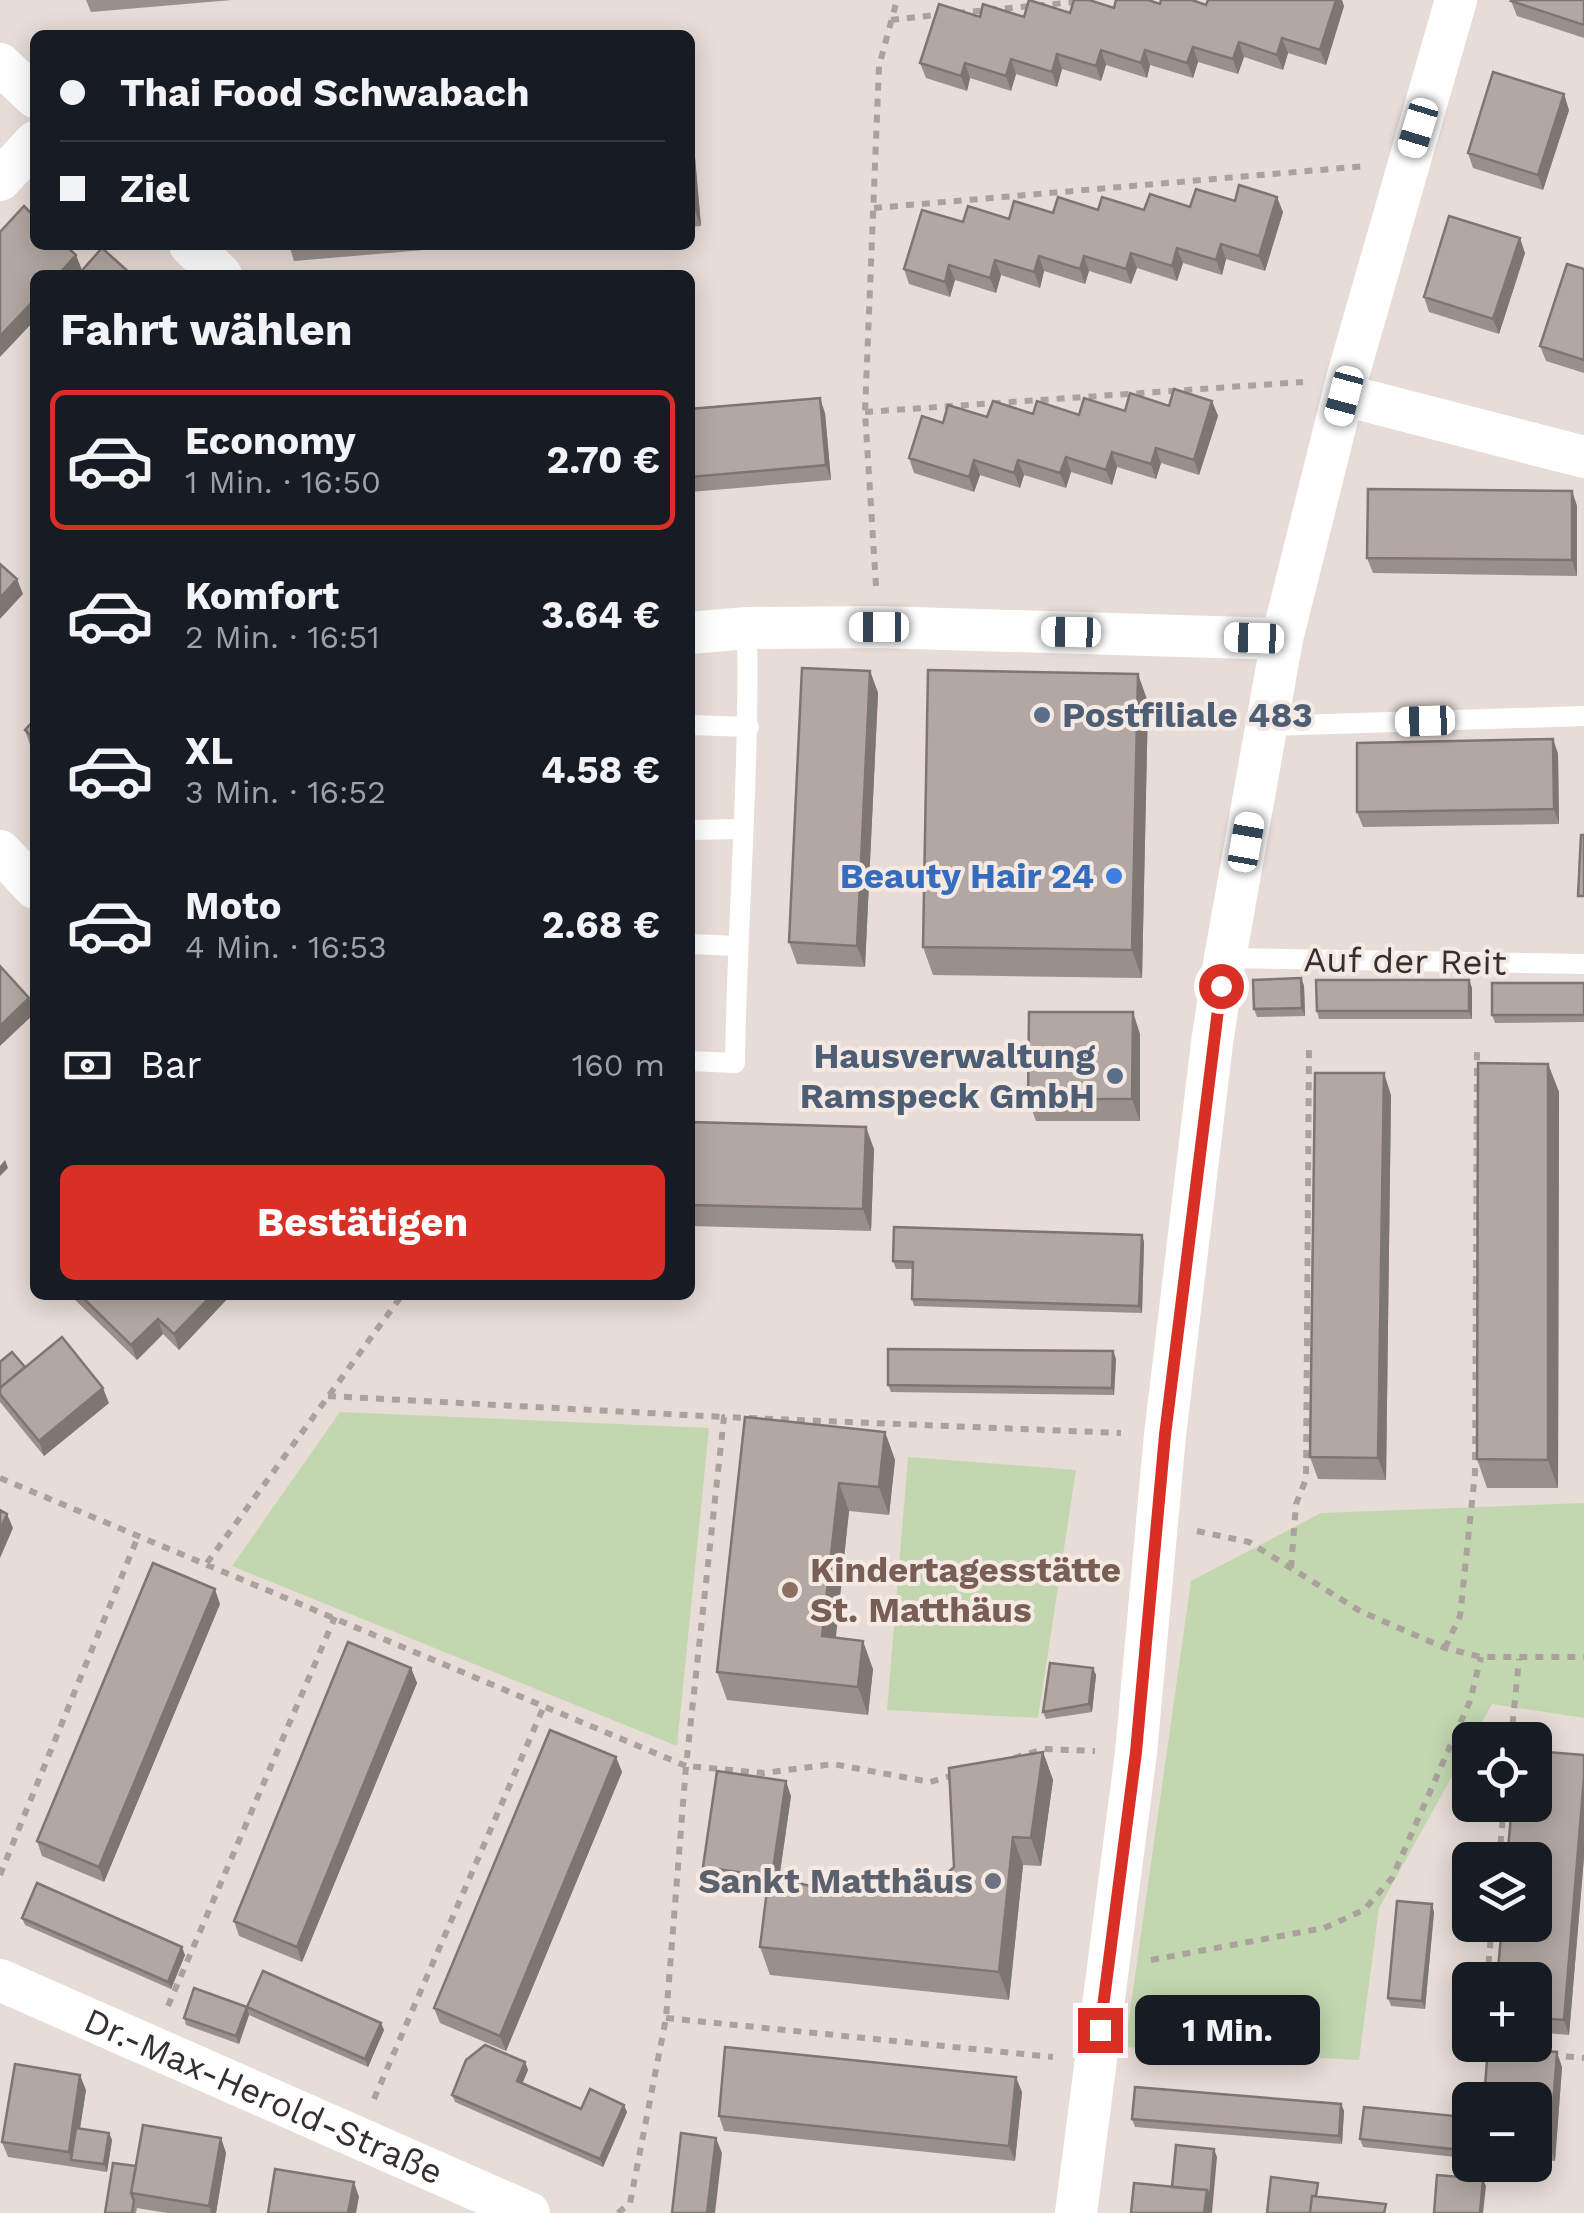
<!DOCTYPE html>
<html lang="de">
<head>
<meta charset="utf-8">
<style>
	body { margin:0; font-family:"Work Sans",sans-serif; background:#242831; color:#f1f3f6; height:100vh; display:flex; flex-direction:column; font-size:38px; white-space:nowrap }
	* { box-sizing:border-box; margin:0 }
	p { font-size:32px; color:#9ea1a6 }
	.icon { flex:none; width:55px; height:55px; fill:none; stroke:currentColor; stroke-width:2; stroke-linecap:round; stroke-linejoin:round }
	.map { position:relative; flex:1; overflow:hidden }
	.drawer { position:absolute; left:30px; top:270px; width:665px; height:1030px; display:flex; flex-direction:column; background:#171b24; border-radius:15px; box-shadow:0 5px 25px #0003 }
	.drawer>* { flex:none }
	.top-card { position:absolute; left:30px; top:30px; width:665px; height:220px; border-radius:15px; box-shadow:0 5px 25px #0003; display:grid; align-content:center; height:220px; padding:0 30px; background:#171b24 }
	.controls { position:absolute; left:1452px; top:1722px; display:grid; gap:20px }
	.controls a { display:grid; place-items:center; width:100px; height:100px; border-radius:15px; background:#171b24; box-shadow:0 5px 25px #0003; font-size:50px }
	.end { position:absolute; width:45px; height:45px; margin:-22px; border:12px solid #d93025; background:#fff; box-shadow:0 0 0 5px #fff }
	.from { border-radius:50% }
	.bubble { position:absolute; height:70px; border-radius:15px; background:#171b24; box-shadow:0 5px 25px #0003; font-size:32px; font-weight:700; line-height:70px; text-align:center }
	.car { position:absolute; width:30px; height:60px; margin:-30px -15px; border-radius:12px; box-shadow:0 0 8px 2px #0007; background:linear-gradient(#fff 24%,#345 0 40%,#fff 0 76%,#345 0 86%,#fff 0) }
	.top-card b { display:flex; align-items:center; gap:35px; height:95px; font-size:38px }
	.top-card b+b { border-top:2px solid #363941 }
	.top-card i { width:25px; height:25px; background:#f1f3f6 }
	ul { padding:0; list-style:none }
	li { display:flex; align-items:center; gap:30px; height:140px; margin:0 20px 15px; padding:0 10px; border:5px solid transparent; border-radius:15px }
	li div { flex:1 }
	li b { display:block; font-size:38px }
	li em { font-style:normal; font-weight:700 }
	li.current { border-color:#d93025 }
	li>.icon { width:90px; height:90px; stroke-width:1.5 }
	h2 { padding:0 30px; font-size:45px; line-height:120px }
	.pay { display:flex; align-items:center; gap:25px; height:110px; padding:0 30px; font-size:38px }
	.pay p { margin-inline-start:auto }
	.cta { display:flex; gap:20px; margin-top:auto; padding:20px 30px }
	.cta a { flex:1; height:115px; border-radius:15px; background:#d93025; color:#fff; font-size:40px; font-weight:700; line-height:115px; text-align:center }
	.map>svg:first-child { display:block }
	.green { fill:#c2d7b0 }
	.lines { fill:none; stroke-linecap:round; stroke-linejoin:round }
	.path { stroke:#aba29d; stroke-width:6; stroke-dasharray:8 8; stroke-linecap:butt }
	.service { stroke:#fff; stroke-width:20 }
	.minor { stroke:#fff; stroke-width:42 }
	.wall { fill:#99908a }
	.shaded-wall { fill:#7d7671 }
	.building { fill:#b2a8a1; stroke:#7d7671; stroke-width:2.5 }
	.route { stroke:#d93025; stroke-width:12 }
	.service-dot { fill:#5c6f8a; stroke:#f4e9e3; stroke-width:4 }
	.shop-dot { fill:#3f7fe0; stroke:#f4e9e3; stroke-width:4 }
	.education-dot { fill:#8d6e63; stroke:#f4e9e3; stroke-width:4 }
	.worship-dot { fill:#6b7280; stroke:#f4e9e3; stroke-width:4 }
	.labels { text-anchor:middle; stroke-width:8; stroke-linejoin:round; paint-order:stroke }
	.service-label { font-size:35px; font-weight:bold; fill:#4e5e75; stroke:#f4e9e3; text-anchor:start }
	.shop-label { font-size:35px; font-weight:bold; fill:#366cbe; stroke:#f4e9e3; text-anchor:end }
	.street-label { font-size:35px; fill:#35302e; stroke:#f4e9e3 }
	.education-label { font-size:35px; font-weight:bold; fill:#785e54; stroke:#f4e9e3; text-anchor:start }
	.worship-label { font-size:35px; font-weight:bold; fill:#5b616d; stroke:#f4e9e3; text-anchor:end }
</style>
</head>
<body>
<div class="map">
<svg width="1584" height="2213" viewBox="0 0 1584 2213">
	<rect width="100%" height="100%" fill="#e7dcd6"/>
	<path class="green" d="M340,1412L709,1428L677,1746L232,1566Z
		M908,1457L1076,1470L1038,1718L887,1710Z
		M1584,1503V1718L1492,1704L1379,1908L1359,2060L1125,2047L1191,1581L1321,1513Z"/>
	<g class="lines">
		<path class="path" d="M957,13L1097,0
			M891,20L944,14
			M874,208L1366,166
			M865,412L1303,382
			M876,586L865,412L879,66L897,0
			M328,1396L724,1417
			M0,1478L686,1766L724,1417L1121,1433
			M1197,1531L1249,1542L1360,1611L1445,1648L1481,1657H1584
			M207,1563L402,1295
			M1291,1568L1296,1504L1306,1479L1309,1045
			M1445,1648L1460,1616L1475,1473L1477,1047
			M1511,1740L1519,1659
			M1014,1758L1044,1749L1095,1751
			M1499,1860L1504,1805
			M0,1875L139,1534
			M1151,1960L1324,1928L1364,1910L1392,1878L1470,1701L1481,1657
			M1487,1980L1492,1925
			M168,2006L335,1617
			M666,2018L1053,2057
			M1481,2045L1480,2050L1493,2051
			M1453,2047L1480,2050
			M1550,2055L1584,2058
			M374,2099L544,1706
			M618,2213L630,2203L666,2018L686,1766L764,1773L833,1764L930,1782L954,1775"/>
		<path class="service" d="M690,725L749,727
			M1266,726L1584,716
			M690,830L743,829
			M690,944L737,946
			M1225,958L1584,964
			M690,1061L735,1063C737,918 750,773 747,628"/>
		<g class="minor">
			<path d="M0,64L35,97"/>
			<path d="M0,180L35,142"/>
			<path d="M190,245L221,275"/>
			<path d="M1344,395L1584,457"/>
			<path d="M690,633L747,628L879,627L1282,639"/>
			<path d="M0,851L35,888"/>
			<path id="s1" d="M0,1980L529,2213"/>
			<path d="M1076,2213L1136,1753L1165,1435L1212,1043L1225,958L1282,639L1347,379L1456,0"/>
		</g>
	</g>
	<path class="wall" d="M86,0H232L91,12Z
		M1584,0V38L1517,16L1511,1Z
		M1160,4L1344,6L1326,65L1288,53L1283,70L1244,57L1238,74L1198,62L1193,78L1150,65L1147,78L1106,65L1101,81L1062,69L1057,87L1016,74L1011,91L970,78L967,91L926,78L920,63L980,17H1024Z
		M1569,110L1543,190L1473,168L1468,153Z
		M690,135L694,146L701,226L690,227Z
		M1235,201L1283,212L1265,271L1226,259L1222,275L1183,263L1177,281L1137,268L1131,284L1089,271L1085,284L1044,271L1040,288L1001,275L996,293L955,280L950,297L909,284L904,269L963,222L1053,213L1098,210H1144Z
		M289,245H483L294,261Z
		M1525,253L1499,334L1429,312L1424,297Z
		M1584,269V373L1546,361L1540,346Z
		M1212,401L1218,416L1199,475L1161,463L1156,479L1117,467L1112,485L1071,472L1066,488L1024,475L1020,488L980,475L974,492L914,473L909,458L943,423L1033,414L1079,415L1125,411Z
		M690,409L825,413L831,480L690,492Z
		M1572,491L1577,506V576L1373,573L1367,558Z
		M870,671L878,693L865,967L797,964L789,942Z
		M1148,702L1142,978L933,975L923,947Z
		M35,719V749L30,745L25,730Z
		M1553,739L1558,754L1559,824L1363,827L1357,812Z
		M1301,978L1304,986L1305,1016L1257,1017L1254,1009Z
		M1469,980L1472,988V1019H1319L1317,1011Z
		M1584,983V1022L1495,1023L1492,1015Z
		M1140,1034V1121H1036L1028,1099Z
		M1548,1064L1559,1092L1558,1488H1487L1477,1459Z
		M1391,1095L1386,1480L1318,1479L1310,1457Z
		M690,1122L874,1149L871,1231L690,1226Z
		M1142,1235L1144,1242L1142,1313L914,1306L912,1299L913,1269H896L893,1261Z
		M70,1295H231L179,1350L163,1334L137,1360Z
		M1113,1351L1116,1359L1114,1395L891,1392L888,1385Z
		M0,1362L109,1403L44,1456L0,1402Z
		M745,1417L885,1432L895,1460L889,1515L849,1511L835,1638L873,1669L868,1715L727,1700L717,1672Z
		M220,1604L104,1882L42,1856L37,1841Z
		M411,1668L417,1683L302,1962L239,1936L234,1921Z
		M1093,1668L1096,1675L1092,1712L1046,1719L1043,1712Z
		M1043,1752L1053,1780L1041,1866L1023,1865L1009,2000L770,1975L760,1947L767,1891L708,1882L703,1867L791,1796L779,1880L813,1887L844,1889L941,1879L954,1867Z
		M1584,1755V1857L1569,2035L1535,2032V1980Z
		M616,1757L622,1772L506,2051L440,2023L434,2008Z
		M1434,1912L1425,2009L1391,2006L1388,1998Z
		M22,1918L185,1955L171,1989L25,1925Z
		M247,2007L249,2015L239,2044L186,2025L184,2018Z
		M247,2007L384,2030L368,2067L249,2015Z
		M525,2062L528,2070L522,2083L581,2109L627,2112L603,2167L455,2102L452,2095Z
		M1562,2067L1555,2161L1535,2159V2100Z
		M86,2090L80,2128L109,2133L112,2140L107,2172L8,2157L2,2142Z
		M1022,2092L1015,2161L724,2131L719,2116Z
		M1341,2104L1344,2111L1342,2144L1135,2127L1132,2119Z
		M1465,2117L1468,2125L1465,2158L1363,2147L1360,2139Z
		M221,2138L226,2153L216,2213H167L137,2208L136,2213H105L136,2166Z"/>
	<path class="shaded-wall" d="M1336,0H1342L1344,6L1326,65L1320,50Z
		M1282,38L1288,53L1283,70L1277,55Z
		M1239,42L1244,57L1238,74L1233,59Z
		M1193,47L1198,62L1193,78L1187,63Z
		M1101,50L1106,65L1101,81L1096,66Z
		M1145,50L1150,65L1147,78L1141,63Z
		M1057,54L1062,69L1057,87L1052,72Z
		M1011,59L1016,74L1011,91L1006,76Z
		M965,63L970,78L967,91L961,76Z
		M1564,94L1569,110L1543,190L1538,175Z
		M690,135L694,146L701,226L695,211Z
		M1277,197L1283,212L1265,271L1259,256Z
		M1520,238L1525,253L1499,334L1493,319Z
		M1221,244L1226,259L1222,275L1216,260Z
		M1177,248L1183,263L1177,281L1172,266Z
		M1131,253L1137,268L1131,284L1126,269Z
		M76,255L82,270L77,275H58Z
		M1039,256L1044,271L1040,288L1034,272Z
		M1084,256L1089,271L1085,284L1080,269Z
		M995,260L1001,275L996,293L990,278Z
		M949,265L955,280L950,297L945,282Z
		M35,299V320L0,357V336Z
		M820,398L825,413L831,480L826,465Z
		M1212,401L1218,416L1199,475L1194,460Z
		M1156,448L1161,463L1156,479L1151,464Z
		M1112,452L1117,467L1112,485L1106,470Z
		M1066,457L1071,472L1066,488L1060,473Z
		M974,460L980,475L974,492L969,477Z
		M1018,460L1024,475L1020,488L1014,473Z
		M1572,491L1577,506V576L1572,560Z
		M17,579L23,594L0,619V598Z
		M870,671L878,693L865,967L857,946Z
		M1138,674L1148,702L1142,978L1132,950Z
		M1553,739L1558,754L1559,824L1554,809Z
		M1301,978L1304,986L1305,1016L1302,1008Z
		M1469,980L1472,988V1019L1469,1011Z
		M29,998L35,1013L0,1046V1026Z
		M1133,1012L1140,1034V1121L1132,1099Z
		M1548,1064L1559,1092L1558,1488L1548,1460Z
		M1384,1073L1391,1095L1386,1480L1378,1458Z
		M866,1127L874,1149L871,1231L863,1209Z
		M5,1160L8,1168L0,1176V1166Z
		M1142,1235L1144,1242L1142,1313L1139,1306Z
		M212,1295H231L179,1350L174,1334Z
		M158,1319L163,1334L137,1360L131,1345Z
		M1113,1351L1116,1359L1114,1395L1112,1388Z
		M103,1388L109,1403L44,1456L39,1441Z
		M885,1432L895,1460L889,1515L879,1487Z
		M839,1483L849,1511L833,1665L822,1636Z
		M7,1514L13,1528L0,1558V1530Z
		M215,1589L220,1604L104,1882L99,1867Z
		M863,1641L873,1669L868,1715L858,1687Z
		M411,1668L417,1683L302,1962L297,1947Z
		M1093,1668L1096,1675L1092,1712L1089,1704Z
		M1043,1752L1053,1780L1041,1866L1031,1838Z
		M616,1757L622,1772L506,2051L500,2036Z
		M1584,1777V1857L1569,2035L1564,2020Z
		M786,1781L791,1796L777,1892L772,1877Z
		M1013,1837L1023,1865L1009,2000L999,1972Z
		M1432,1904L1434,1912L1425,2009L1422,2001Z
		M182,1947L185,1955L171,1989L168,1982Z
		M247,2007L249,2015L239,2044L236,2036Z
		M381,2023L384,2030L368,2067L365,2059Z
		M1557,2052L1562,2067L1555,2161L1550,2146Z
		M525,2062L528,2070L520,2089L517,2081Z
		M80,2075L86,2090L75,2160H71L69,2152Z
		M1016,2077L1022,2092L1015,2161L1009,2146Z
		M1341,2104L1344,2111L1342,2144L1339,2136Z
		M624,2105L627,2112L603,2167L600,2159Z
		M1465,2117L1468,2125L1465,2158L1462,2150Z
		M109,2133L112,2140L107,2172L104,2164Z
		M221,2138L226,2153L216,2213H211L209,2206Z
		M716,2138L722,2153L715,2213H707Z
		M1214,2149L1217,2157L1212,2213H1204Z
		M1483,2179L1486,2186L1483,2213H1480Z
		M354,2182L359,2197L356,2213H348Z"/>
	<path class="building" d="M1029,0L1070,13L1074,0H1089L1114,8L1116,0H1148L1160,4L1161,0H1192L1206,5L1208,0H1336L1320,50L1282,38L1277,55L1239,42L1233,59L1193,47L1187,63L1145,50L1141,63L1101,50L1096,66L1057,54L1052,72L1011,59L1006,76L965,63L961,76L920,63L939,4L980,17L983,4L1024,17Z
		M1512,0H1584V25L1511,1Z
		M1493,72L1564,94L1538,175L1468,153Z
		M690,149L695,211L690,212Z
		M1239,185L1277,197L1259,256L1221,244L1216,260L1177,248L1172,266L1131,253L1126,269L1084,256L1080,269L1039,256L1034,272L995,260L990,278L949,265L945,282L904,269L922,210L963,222L968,206L1009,219L1014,201L1053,213L1058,197L1098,210L1102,197L1144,210L1150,194L1190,207L1196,189L1235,201Z
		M24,206L35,217V245H65L76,255L58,275H35V299L0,336V232Z
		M1449,216L1520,238L1493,319L1424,297Z
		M102,248L132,275H78Z
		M1567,264L1584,269V360L1540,346Z
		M1174,389L1212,401L1194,460L1156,448L1151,464L1112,452L1106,470L1066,457L1060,473L1018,460L1014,473L974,460L969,477L909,458L922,416L943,423L948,405L987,417L993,401L1033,414L1037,401L1079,415L1084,398L1125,411L1130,393L1169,406Z
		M820,398L826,465L690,477V409Z
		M1368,489L1572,491V560L1367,558Z
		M0,564L17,579L0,598Z
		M802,668L870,671L857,946L789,942Z
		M928,670L1138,674L1132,950L923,947Z
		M35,719V740L25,730Z
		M1553,739L1554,809L1357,812V743Z
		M1581,835H1584V896H1578Z
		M0,966L29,998L0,1026Z
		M1301,978L1302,1008L1254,1009L1253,980Z
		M1316,980H1469V1011H1317Z
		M1492,983H1584V1015H1492Z
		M1029,1012H1133L1132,1099H1028Z
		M1478,1063L1548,1064V1460L1477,1459Z
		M1315,1073H1384L1378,1458L1310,1457Z
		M690,1122L866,1127L863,1209L690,1205Z
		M894,1227L1142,1235L1139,1306L912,1299L913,1262L893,1261Z
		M80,1295H212L174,1334L158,1319L131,1345Z
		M62,1337L103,1388L39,1441L0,1394V1388Z
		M888,1349L1113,1351L1112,1388L888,1385Z
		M12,1352L25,1367L0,1388V1362Z
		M745,1417L885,1432L879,1487L839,1483L822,1636L863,1641L858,1687L717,1672Z
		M0,1510L7,1514L0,1530Z
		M153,1563L215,1589L99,1867L37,1841Z
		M348,1642L411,1668L297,1947L234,1921Z
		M1050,1663L1093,1668L1089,1704L1043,1712Z
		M550,1730L616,1757L500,2036L434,2008Z
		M1535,1751L1584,1755V1777L1564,2020L1535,2018V1980H1497L1502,1925H1535V1860H1507L1512,1805H1535Z
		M1043,1752L1031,1838L1013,1837L999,1972L760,1947L768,1882L785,1879L813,1887L844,1889L879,1881L911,1883L941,1879L954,1867L949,1768Z
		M717,1771L786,1781L772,1877L703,1867Z
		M37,1883L182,1947L168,1982L22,1918Z
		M1397,1901L1432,1904L1422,2001L1388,1998Z
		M263,1971L381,2023L365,2059L247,2007Z
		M194,1988L247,2007L236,2036L184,2018Z
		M485,2045L525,2062L517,2081L581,2109L590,2089L624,2105L600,2159L452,2095L466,2060Z
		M725,2047L1016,2077L1009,2146L719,2116Z
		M1488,2047L1557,2052L1550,2146L1535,2144V2100H1484Z
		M15,2064L80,2075L69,2152L2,2142Z
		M1135,2087L1341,2104L1339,2136L1132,2119Z
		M1364,2107L1465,2117L1462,2150L1360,2139Z
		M143,2125L221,2138L209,2206L131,2193Z
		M76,2128L109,2133L104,2164L71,2160Z
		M681,2133L716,2138L707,2213H672Z
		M1176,2145L1214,2149L1210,2198L1207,2190L1172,2187Z
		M113,2163L136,2166L131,2193L134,2201L132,2213H105Z
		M275,2169L354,2182L348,2213H268Z
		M1437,2175L1483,2179L1480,2213H1434Z
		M1271,2177L1318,2183L1316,2196H1312L1310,2213H1267Z
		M1134,2183L1207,2190L1204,2213H1131Z
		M1312,2196L1386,2204L1384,2213H1310Z"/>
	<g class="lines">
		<path class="route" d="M1100,2030L1136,1752L1165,1435L1221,986"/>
	</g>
	<g class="service-dot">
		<circle cx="1042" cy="715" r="10"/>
		<circle cx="1115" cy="1076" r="10"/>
	</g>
	<circle class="shop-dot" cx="1114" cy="876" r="10"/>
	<circle class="education-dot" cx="790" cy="1590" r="10"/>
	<circle class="worship-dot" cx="993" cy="1881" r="10"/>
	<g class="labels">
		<g class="service-label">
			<text x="1062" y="727">Postfiliale 483</text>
			<text x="1095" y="1068" text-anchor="end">Hausverwaltung<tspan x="1095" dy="40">Ramspeck GmbH</tspan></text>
		</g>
		<g class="shop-label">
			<text x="1094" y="888">Beauty Hair 24</text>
		</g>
		<g class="street-label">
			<text transform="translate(1405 961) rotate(1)" y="12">Auf der Reit</text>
			<text dy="12" stroke="none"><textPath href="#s1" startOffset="288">Dr.-Max-Herold-Straße</textPath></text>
		</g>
		<g class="education-label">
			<text x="810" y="1582">Kindertagesstätte<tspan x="810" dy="40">St. Matthäus</tspan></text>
		</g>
		<g class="worship-label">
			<text x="973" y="1893">Sankt Matthäus</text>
		</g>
	</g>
</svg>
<div class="controls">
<a><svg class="icon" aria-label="locate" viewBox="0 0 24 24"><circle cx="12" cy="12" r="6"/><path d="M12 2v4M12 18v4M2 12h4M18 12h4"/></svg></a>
<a><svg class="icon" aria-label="layers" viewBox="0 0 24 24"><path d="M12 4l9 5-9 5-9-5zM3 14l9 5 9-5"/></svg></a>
<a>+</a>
<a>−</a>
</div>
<i class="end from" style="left:1221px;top:986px"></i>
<i class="end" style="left:1100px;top:2030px"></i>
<div class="bubble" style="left:1135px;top:1995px;width:185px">1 Min.</div>
<i class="car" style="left:1418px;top:128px;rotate:197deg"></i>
<i class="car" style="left:1344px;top:396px;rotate:195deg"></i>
<i class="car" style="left:879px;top:627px;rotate:270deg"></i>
<i class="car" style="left:1071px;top:632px;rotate:271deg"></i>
<i class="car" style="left:1254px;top:638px;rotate:272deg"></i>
<i class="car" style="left:1425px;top:721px;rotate:268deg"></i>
<i class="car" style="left:1246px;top:842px;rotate:10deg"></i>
<div class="top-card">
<b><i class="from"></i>Thai Food Schwabach</b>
<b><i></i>Ziel</b>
</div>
<section class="drawer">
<h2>Fahrt wählen</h2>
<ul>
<li class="current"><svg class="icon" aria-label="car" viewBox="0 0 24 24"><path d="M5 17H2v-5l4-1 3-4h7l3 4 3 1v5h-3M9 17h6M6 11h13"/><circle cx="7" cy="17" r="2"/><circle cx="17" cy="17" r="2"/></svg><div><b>Economy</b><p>1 Min. · 16:50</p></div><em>2.70 €</em></li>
<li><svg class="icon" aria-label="car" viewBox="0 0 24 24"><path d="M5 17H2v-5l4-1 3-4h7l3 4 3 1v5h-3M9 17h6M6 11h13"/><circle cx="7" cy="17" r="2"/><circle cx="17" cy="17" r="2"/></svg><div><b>Komfort</b><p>2 Min. · 16:51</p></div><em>3.64 €</em></li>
<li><svg class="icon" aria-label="car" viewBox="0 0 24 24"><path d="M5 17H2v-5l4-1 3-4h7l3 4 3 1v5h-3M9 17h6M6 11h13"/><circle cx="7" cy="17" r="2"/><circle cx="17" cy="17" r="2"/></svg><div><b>XL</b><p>3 Min. · 16:52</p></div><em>4.58 €</em></li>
<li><svg class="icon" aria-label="car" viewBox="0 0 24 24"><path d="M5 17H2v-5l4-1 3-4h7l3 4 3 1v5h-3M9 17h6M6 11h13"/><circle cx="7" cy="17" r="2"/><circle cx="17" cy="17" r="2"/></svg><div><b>Moto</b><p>4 Min. · 16:53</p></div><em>2.68 €</em></li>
</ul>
<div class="pay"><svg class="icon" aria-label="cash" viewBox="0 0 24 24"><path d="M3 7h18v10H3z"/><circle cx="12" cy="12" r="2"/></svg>Bar<p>160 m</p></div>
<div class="cta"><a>Bestätigen</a></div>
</section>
</div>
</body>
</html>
